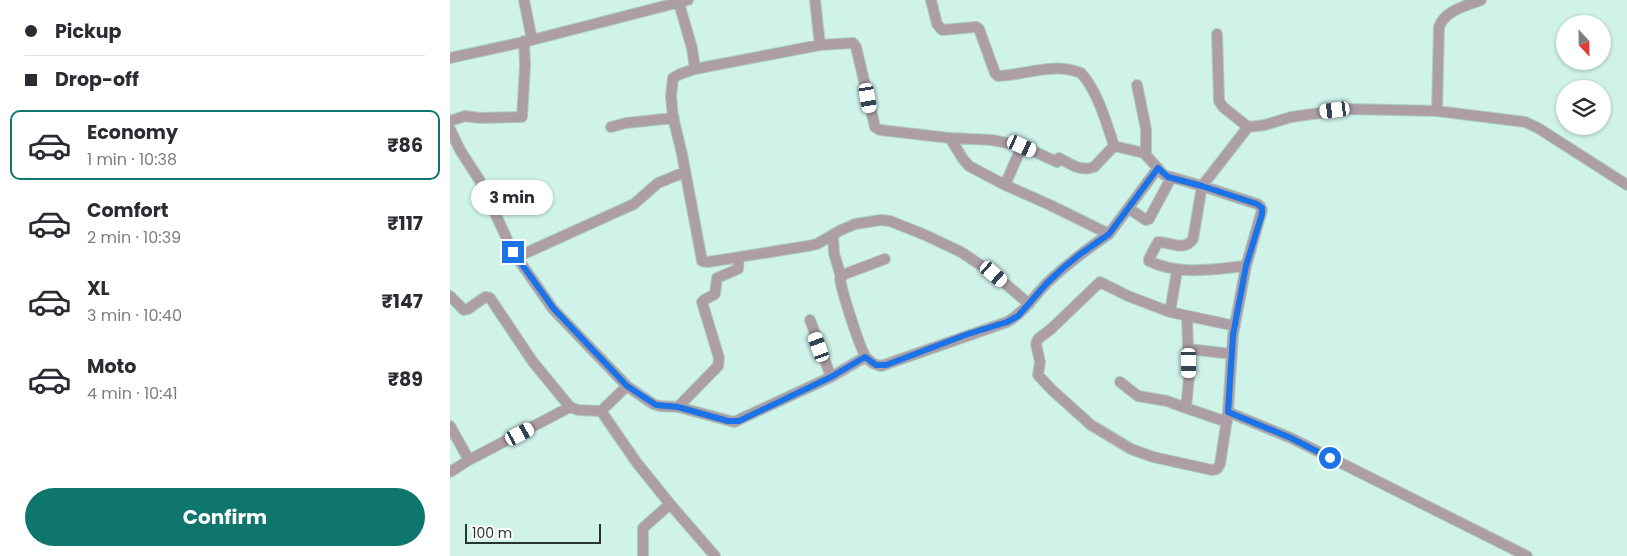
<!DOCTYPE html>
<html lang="en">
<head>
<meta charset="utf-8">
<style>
	body { margin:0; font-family:Poppins,sans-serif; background:#f2f2f3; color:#2b2b33; height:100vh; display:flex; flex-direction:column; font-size:19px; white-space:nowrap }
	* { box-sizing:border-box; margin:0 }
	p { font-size:16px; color:#7c7c81 }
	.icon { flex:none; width:28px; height:28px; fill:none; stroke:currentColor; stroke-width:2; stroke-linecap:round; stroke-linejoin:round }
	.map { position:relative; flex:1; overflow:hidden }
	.panel { display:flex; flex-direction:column; background:#fff; width:450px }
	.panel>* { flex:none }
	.top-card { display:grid; align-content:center; height:110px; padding:0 25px; background:#fff }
	.needle { width:32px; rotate:158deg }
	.controls { position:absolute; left:1106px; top:15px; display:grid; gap:10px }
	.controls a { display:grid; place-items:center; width:55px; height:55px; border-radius:50%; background:#fff; box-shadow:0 1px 4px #0004; font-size:25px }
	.scale { position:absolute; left:15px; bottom:12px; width:136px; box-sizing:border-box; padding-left:5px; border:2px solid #273431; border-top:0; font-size:14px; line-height:18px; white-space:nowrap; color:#273431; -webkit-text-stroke:4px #fff; paint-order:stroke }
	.end { position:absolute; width:22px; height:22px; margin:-11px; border:6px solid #1a73e8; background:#fff; box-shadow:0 0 0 2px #fff }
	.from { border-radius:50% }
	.bubble { position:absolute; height:35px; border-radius:18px; background:#fff; box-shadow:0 1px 4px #0004; font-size:16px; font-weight:700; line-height:35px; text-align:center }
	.car { position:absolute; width:15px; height:30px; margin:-15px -8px; border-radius:6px; box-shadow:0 0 4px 1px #0007; background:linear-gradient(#fff 24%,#345 0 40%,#fff 0 76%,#345 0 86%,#fff 0) }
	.top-card b { display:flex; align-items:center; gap:18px; height:48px; font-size:19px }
	.top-card b+b { border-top:1px solid #e1e1e2 }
	.top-card i { width:12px; height:12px; background:#2b2b33 }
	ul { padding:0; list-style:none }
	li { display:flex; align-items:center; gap:15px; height:70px; margin:0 10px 8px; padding:0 15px; border:2px solid transparent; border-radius:10px }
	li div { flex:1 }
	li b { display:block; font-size:19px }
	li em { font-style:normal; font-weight:700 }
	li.selected { border-color:#0f766e }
	li>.icon { width:45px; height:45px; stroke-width:1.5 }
	.button { display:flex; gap:10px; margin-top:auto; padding:10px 25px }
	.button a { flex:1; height:58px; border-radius:30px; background:#0f766e; color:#fff; font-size:20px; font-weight:700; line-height:58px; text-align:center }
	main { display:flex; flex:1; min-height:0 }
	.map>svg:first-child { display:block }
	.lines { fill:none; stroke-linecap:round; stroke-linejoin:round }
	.street-casing { stroke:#adccc4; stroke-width:12 }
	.street { stroke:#ac9ea4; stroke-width:10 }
	.route { stroke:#1a73e8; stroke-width:6 }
</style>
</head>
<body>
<main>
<section class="panel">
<div class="top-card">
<b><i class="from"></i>Pickup</b>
<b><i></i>Drop-off</b>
</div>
<ul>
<li class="selected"><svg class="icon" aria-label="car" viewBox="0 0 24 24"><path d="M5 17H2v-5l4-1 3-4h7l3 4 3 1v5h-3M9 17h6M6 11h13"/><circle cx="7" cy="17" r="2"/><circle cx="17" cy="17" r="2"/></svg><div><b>Economy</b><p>1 min · 10:38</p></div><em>₹86</em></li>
<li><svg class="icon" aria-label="car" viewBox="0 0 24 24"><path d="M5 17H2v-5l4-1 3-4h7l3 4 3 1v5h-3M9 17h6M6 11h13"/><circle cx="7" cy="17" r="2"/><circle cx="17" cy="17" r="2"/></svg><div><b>Comfort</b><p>2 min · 10:39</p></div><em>₹117</em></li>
<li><svg class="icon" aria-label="car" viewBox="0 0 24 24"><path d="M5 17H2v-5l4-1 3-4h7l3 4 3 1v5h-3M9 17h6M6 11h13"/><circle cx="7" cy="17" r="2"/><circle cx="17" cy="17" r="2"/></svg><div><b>XL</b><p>3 min · 10:40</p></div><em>₹147</em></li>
<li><svg class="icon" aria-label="car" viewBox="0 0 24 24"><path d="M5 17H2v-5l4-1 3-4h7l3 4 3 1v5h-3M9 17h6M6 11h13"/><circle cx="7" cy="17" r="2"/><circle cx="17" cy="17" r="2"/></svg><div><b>Moto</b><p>4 min · 10:41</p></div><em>₹89</em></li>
</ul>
<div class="button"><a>Confirm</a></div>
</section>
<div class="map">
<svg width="1177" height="556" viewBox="0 0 1177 556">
	<rect width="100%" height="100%" fill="#cff2e9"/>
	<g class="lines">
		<g class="street-casing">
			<path id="street" d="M74,0L82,40
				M228,0L242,48L245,69L230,74L223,78L221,96L223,117L232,154L252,261L258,262L358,246L367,244L391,230L405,224L431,220L440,221L475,235L511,252L544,274L579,304
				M365,0L370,45
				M481,0L487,24L492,30L526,27L529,29L545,73L548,76C575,75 603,62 631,73C647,90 657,124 664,146
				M1031,0C1016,6 995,10 989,27L987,111L899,109L841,117L815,125L798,127L752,186L807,204L810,206L812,210L796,266L783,335L778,412L841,438L1077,556
				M767,34L769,101L773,107L798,127
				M0,58L82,40L238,0
				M245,69L370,45L403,43L406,47L425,127L430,130L500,138L513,159L519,166L555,185
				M687,85L696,129V155
				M987,111L1075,122L1088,128L1177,185
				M0,121L15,116L30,118L72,117L75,66L74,41
				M161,127L176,123L224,118
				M0,129L10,150L30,181L63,252L103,309L177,386L203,404L210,406L228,407L284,422L381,377L415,357
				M500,138L542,140L572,146
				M708,168L659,234L600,205L555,185L572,146L607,162L609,158C620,164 632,172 644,167L664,146L694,153L714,175L752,186L743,239C734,252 721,242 708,242L699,259V261C730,276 764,269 796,266
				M678,208L696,220L699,219L721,178
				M383,235L384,253L391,277
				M67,257L184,204L208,183L235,172
				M435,259L395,274L390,278C391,289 411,353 417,358C420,362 426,365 431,366L557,322C574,313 584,296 598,282C617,264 637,249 659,234
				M727,271L720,312L785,326
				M0,296L14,310L18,309L35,297L40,298L83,362L120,407L128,410L151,411L177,386
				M720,312L678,296L650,282L601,329L588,339L586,344L590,362L588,375L602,390L641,425L681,449L703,457L762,470L767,469L770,464L778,412
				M737,317L739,377L736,408L777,422
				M360,320L381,377
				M739,349L782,354
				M670,382L688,396L717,401L736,408
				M228,407L268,366L269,358L252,302L254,300L265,294L267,278L288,269L289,257
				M151,411L187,463L220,504L193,528V556
				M0,426L19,460L120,407
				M0,472L19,460
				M220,504L265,556"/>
		</g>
		<use href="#street" class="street"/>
	</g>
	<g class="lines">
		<path class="route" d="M63,252L104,309L177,386L206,405L228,407L278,421H289L381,377L415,357L426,365H436L518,334L557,322L568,316L596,284L613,268L629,255L659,234L708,168L718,177L752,186L807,204L812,208V214L796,266L783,335L778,412L841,438L880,458"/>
	</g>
</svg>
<div class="controls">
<a><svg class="needle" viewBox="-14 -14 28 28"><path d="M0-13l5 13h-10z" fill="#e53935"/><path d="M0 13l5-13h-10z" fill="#7c7c81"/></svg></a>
<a><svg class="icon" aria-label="layers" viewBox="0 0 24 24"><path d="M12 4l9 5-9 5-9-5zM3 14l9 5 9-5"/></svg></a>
</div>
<div class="scale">100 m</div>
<i class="end from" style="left:880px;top:458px"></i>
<i class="end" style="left:63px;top:252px"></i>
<div class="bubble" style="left:21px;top:180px;width:82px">3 min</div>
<i class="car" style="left:418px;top:98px;rotate:170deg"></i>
<i class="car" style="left:885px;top:110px;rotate:263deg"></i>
<i class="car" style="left:572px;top:146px;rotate:115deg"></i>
<i class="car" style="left:544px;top:274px;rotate:131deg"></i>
<i class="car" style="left:369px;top:347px;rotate:340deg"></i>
<i class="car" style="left:739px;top:363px;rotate:179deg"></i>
<i class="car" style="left:70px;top:434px;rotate:62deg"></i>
</div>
</main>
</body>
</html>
